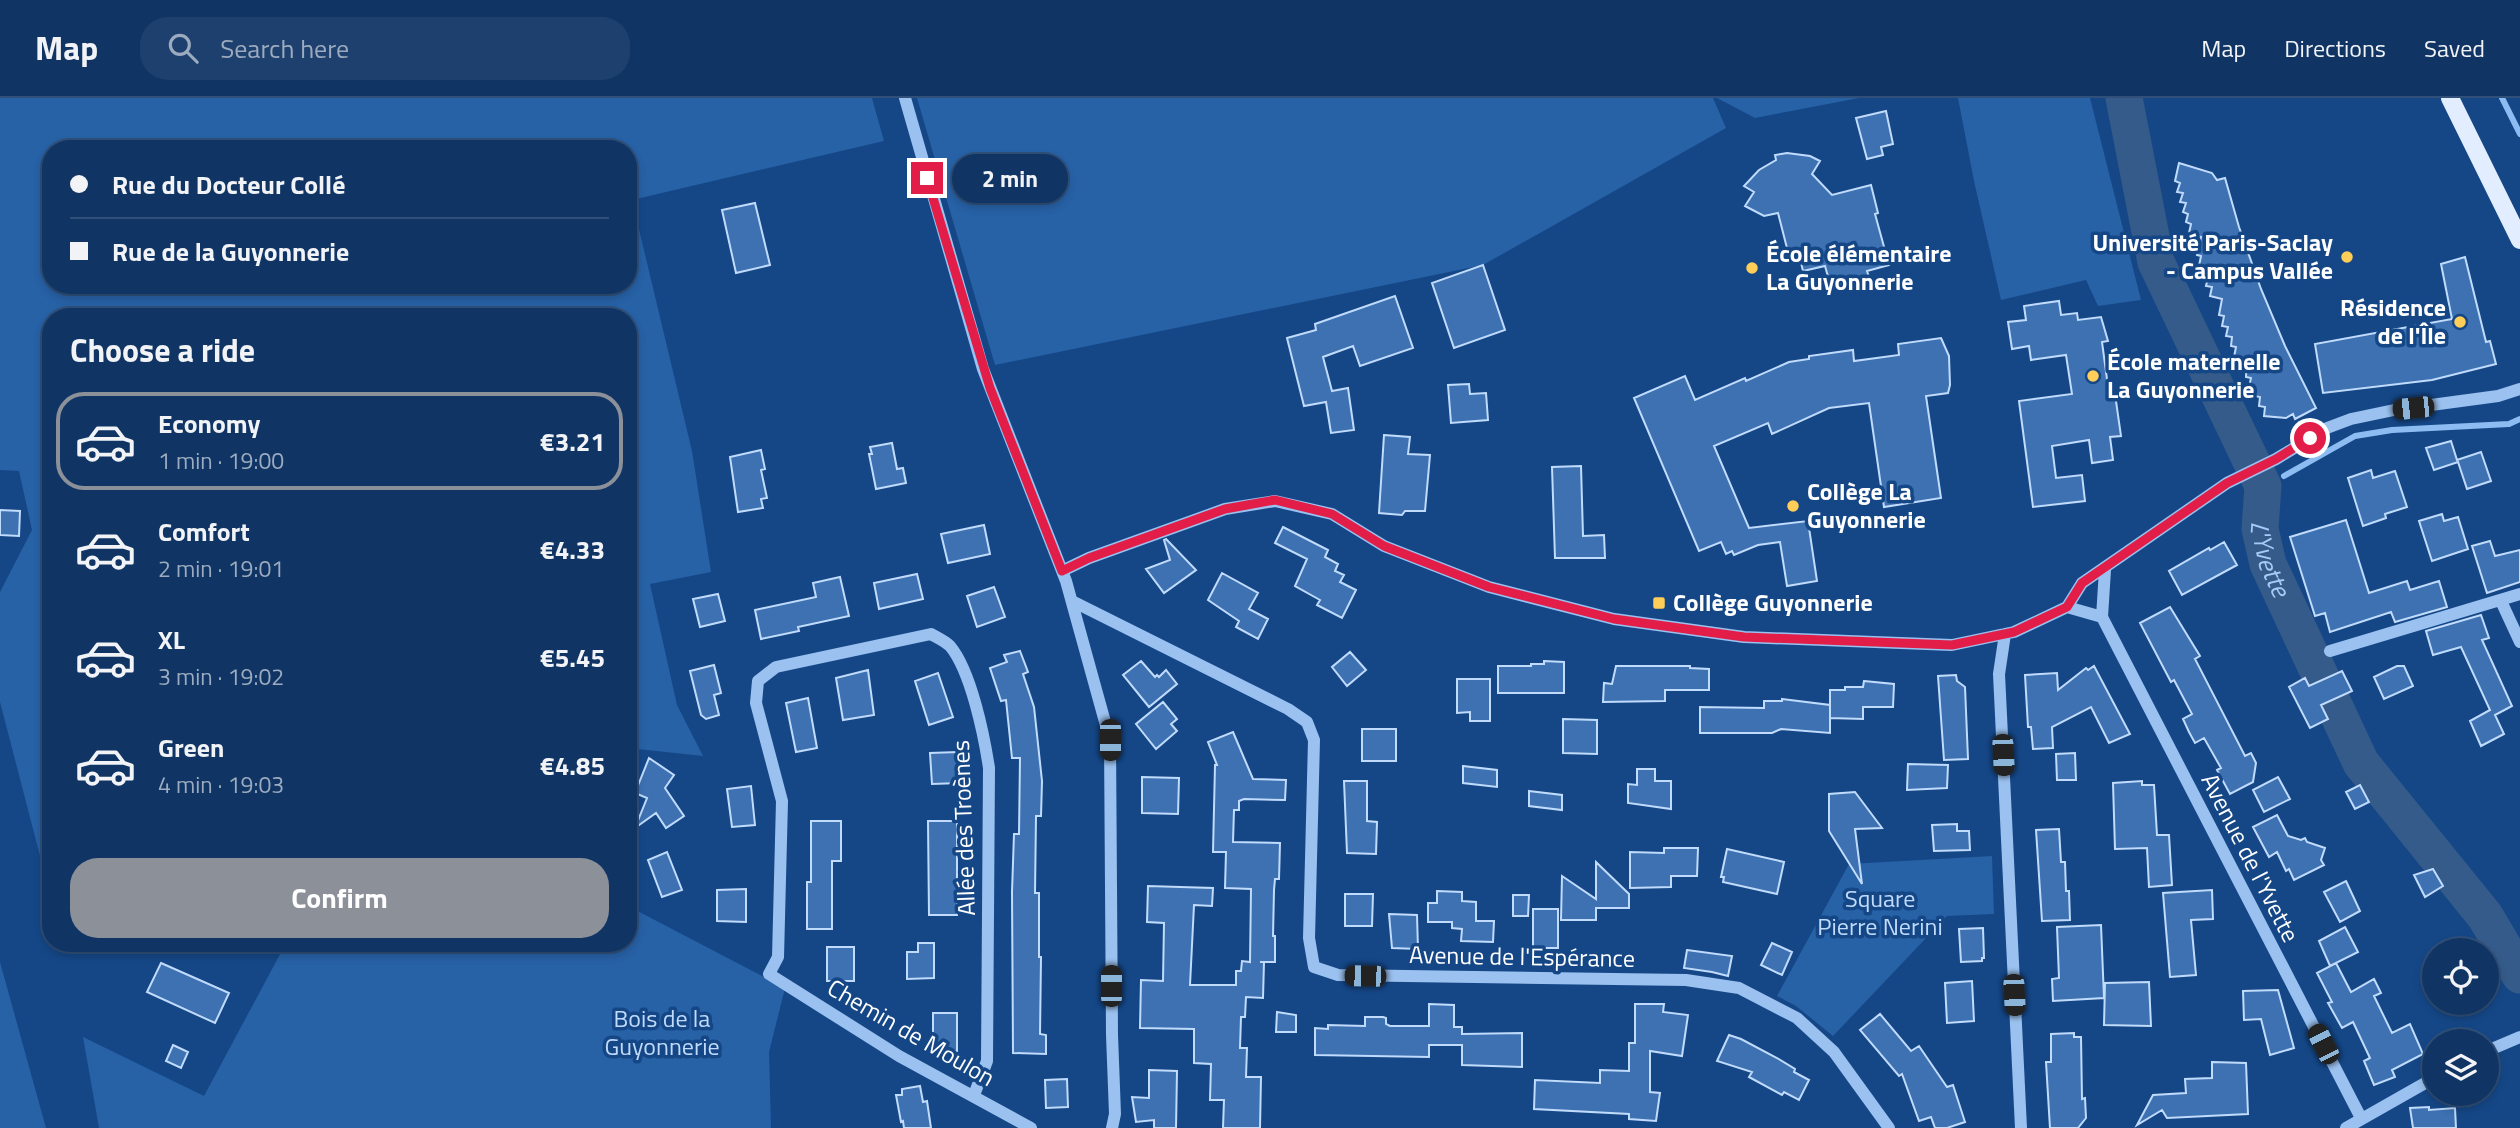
<!DOCTYPE html>
<html lang="en">
<head>
<meta charset="utf-8">
<style>
	body { margin:0; font-family:"Titillium Web",sans-serif; background:#1e406e; color:#f1f3f6; height:100vh; display:flex; flex-direction:column; font-size:26px; white-space:nowrap }
	* { box-sizing:border-box; margin:0 }
	p { font-size:23px; color:#9cabbf }
	.icon { flex:none; width:38px; height:38px; fill:none; stroke:currentColor; stroke-width:2; stroke-linecap:round; stroke-linejoin:round }
	.map { position:relative; flex:1; overflow:hidden }
	.sheet { position:absolute; left:42px; top:210px; width:595px; height:644px; display:flex; flex-direction:column; background:#103565; border-radius:28px; box-shadow:0 4px 10px #0003,0 0 0 2px #305079 }
	.sheet>* { flex:none }
	.banner { position:absolute; left:42px; top:42px; width:595px; height:154px; border-radius:28px; box-shadow:0 4px 10px #0003,0 0 0 2px #305079; display:grid; align-content:center; height:154px; padding:0 28px; background:#103565 }
	.buttons { position:absolute; left:2422px; top:840px; display:grid; gap:14px }
	.buttons a { display:grid; place-items:center; width:77px; height:77px; border-radius:50%; background:#103565; box-shadow:0 4px 10px #0003,0 0 0 2px #305079; font-size:35px }
	.end { position:absolute; width:32px; height:32px; margin:-16px; border:9px solid #e11d48; background:#fff; box-shadow:0 0 0 4px #fff }
	.from { border-radius:50% }
	.bubble { position:absolute; height:49px; border-radius:24px; background:#103565; box-shadow:0 4px 10px #0003,0 0 0 2px #305079; font-size:23px; font-weight:700; line-height:49px; text-align:center }
	.car { position:absolute; width:21px; height:42px; margin:-21px -10px; border-radius:9px; box-shadow:0 0 5px 2px #0007; background:linear-gradient(#222 24%,#8ab4d8 0 40%,#222 0 76%,#8ab4d8 0 86%,#222 0) }
	.banner b { display:flex; align-items:center; gap:24px; height:66px; font-size:26px }
	.banner b+b { border-top:2px solid #305079 }
	.banner i { width:18px; height:18px; background:#f1f3f6 }
	ul { padding:0; list-style:none }
	li { display:flex; align-items:center; gap:21px; height:98px; margin:0 14px 10px; padding:0 14px; border:4px solid transparent; border-radius:28px }
	li div { flex:1 }
	li b { display:block; font-size:26px }
	li em { font-style:normal; font-weight:700 }
	li.selected { border-color:#8c9099 }
	li>.icon { width:63px; height:63px; stroke-width:1.5 }
	h2 { padding:0 28px; font-size:32px; line-height:84px }
	.action { display:flex; gap:14px; margin-top:auto; padding:14px 28px }
	.action a { flex:1; height:80px; border-radius:28px; background:#8c9099; color:#fff; font-size:28px; font-weight:700; line-height:80px; text-align:center }
	header { display:flex; align-items:center; gap:42px; box-sizing:border-box; height:98px; padding:0 35px; background:#103565; border-bottom:2px solid #305079 }
	header strong { font-size:33px }
	nav { display:flex; gap:38px; margin-inline-start:auto; font-size:24px }
	.search { width:490px; height:63px; background:#1e406e; display:flex; align-items:center; gap:18px; box-sizing:border-box; padding:0 24px; border-radius:28px; color:#9cabbf; font-size:26px }
	.map>svg:first-child { display:block }
	.green { fill:#2761a6; fill-rule:evenodd }
	.lines { fill:none; stroke-linecap:round; stroke-linejoin:round }
	.stream { stroke:#8cbcf2; stroke-width:6 }
	.river { stroke:#355b8a; stroke-width:37 }
	.building { fill:#3d71b2; stroke:#c0dbfb; stroke-width:2 }
	.minor { stroke:#9ac1ef; stroke-width:12 }
	.major { stroke:#e2edff; stroke-width:18 }
	.route { stroke:#e11d48; stroke-width:9 }
	.poi-dot { fill:#ffce58; stroke:#154787; stroke-width:2.5 }
	.labels { text-anchor:middle; stroke-width:7; stroke-linejoin:round; paint-order:stroke }
	.poi-label { font-size:24px; font-weight:bold; fill:#fff; stroke:#154787; text-anchor:start }
	.street-label { font-size:24px; fill:#fff; stroke:#154787 }
	.park-label { font-size:24px; fill:#c0dbfb; stroke:#154787 }
	.water-label { font-size:26px; font-style:italic; fill:#a6cbf6; stroke:#154787 }
</style>
</head>
<body>
<header>
<strong>Map</strong>
<div class="search"><svg class="icon" aria-label="search" viewBox="0 0 24 24"><circle cx="10" cy="10" r="6"/><path d="M15 15l6 6"/></svg>Search here</div>
<nav><a>Map</a><a>Directions</a><a>Saved</a></nav>
</header>
<div class="map">
<svg width="2520" height="1030" viewBox="0 0 2520 1030">
	<rect width="100%" height="100%" fill="#154787"/>
	<path class="green" d="M0,0H872L884,43L632,102L692,353L711,474L650,486L677,607L703,658L628,650V219H51V784L46,781L0,604V494L32,432L19,373L0,372ZM51,51H628V187H51Z
		M917,0H1713L1726,30L1483,167L995,267Z
		M1717,0H1859L1755,20Z
		M1958,0H2090L2141,202L2098,208L2086,182L2001,202L1974,83Z
		M1992,758L1994,816L1947,818L1833,938L1796,908L1777,898L1849,766Z
		M628,808L785,890L769,954L771,1030H99L83,939L204,998L286,845H628Z
		M0,864L46,1030H0Z"/>
	<g class="lines">
		<path class="stream" d="M2502,0L2520,36
			M2284,378L2355,338L2392,332L2509,326L2520,321"/>
		<path class="river" id="s1" d="M2124,0L2156,164L2263,388L2260,431L2268,466L2361,665L2485,818L2520,877"/>
	</g>
	<path class="building" d="M1886,13L1893,46L1881,49L1883,57L1867,61L1856,20Z
		M1787,55L1810,58L1820,63L1812,76L1832,97L1871,87L1878,115L1875,116L1889,167L1867,173L1869,179L1831,189L1825,168L1803,173L1798,152L1788,154L1778,115L1764,118L1745,108L1754,94L1744,88L1759,72L1776,62L1775,57Z
		M2179,65L2212,75L2217,82L2225,80L2239,129L2261,191L2285,248L2316,310L2295,321L2293,316L2286,320L2264,318L2265,309L2259,308L2260,299L2254,298L2255,290L2249,289L2251,280L2246,279L2247,261L2234,259L2236,249L2231,248L2232,239L2226,238L2228,229L2222,228L2224,218L2219,217L2222,201L2210,198L2212,189L2206,188L2208,179L2203,177L2205,169L2199,168L2201,158L2197,157L2201,139L2189,135L2191,126L2186,124L2188,116L2183,114L2186,105L2180,104L2183,95L2177,94L2180,85L2175,83Z
		M755,105L770,167L736,175L722,112Z
		M2465,159L2486,244L2490,243L2496,266L2432,282L2323,295L2315,246L2452,221L2441,166Z
		M1483,167L1505,232L1454,250L1432,185Z
		M1395,198L1413,250L1360,268L1353,248L1323,259L1332,293L1348,290L1354,332L1331,335L1326,304L1304,308L1287,240L1316,232L1315,226Z
		M2059,203L2061,217L2077,215L2078,222L2101,219L2108,243L2102,244L2109,296H2115L2121,338L2110,339L2113,362L2092,365L2089,342L2052,348L2056,380L2082,377L2085,403L2033,409L2019,303L2072,296L2066,257L2031,262L2029,248L2012,251L2008,224L2026,222L2024,208Z
		M1941,240L1949,258L1950,287L1948,295L1926,298L1941,400L1884,409L1869,305L1829,310L1772,336L1768,325L1714,348L1749,430L1808,423L1817,483L1787,488L1780,444L1758,447L1734,457L1732,453L1726,456L1721,444L1699,453L1634,300L1685,278L1695,302L1745,280L1746,283L1789,264L1809,261V258L1853,252L1854,263L1899,257L1898,246Z
		M1469,286L1470,296L1486,295L1488,322L1451,325L1448,287Z
		M1384,337L1410,339L1408,356L1430,357L1425,413H1405L1402,417L1379,415Z
		M2451,343L2457,362L2481,354L2491,383L2467,391L2458,364L2434,372L2426,350Z
		M892,345L897,371L903,370L906,385L876,391L869,356H872L870,349Z
		M761,352L765,371L761,372L767,400L761,401L763,410L738,414L730,359Z
		M1581,368L1583,438L1604,437L1605,460H1555L1552,369Z
		M2371,372L2373,380L2395,373L2407,409L2385,416L2386,420L2363,428L2348,380Z
		M0,412L20,413L19,438L0,437Z
		M2442,416L2444,423L2458,419L2468,451L2432,463L2419,423Z
		M2346,422L2369,495L2407,483L2410,492L2439,483L2447,509L2395,524L2391,514L2330,534L2325,515L2315,518L2290,439Z
		M984,427L990,456L948,465L941,436Z
		M1283,429L1328,452L1325,459L1338,466L1335,473L1344,477L1340,484L1356,492L1342,520L1317,507L1320,502L1295,488L1307,461L1275,445Z
		M1166,441L1196,472L1164,495L1146,471L1170,462L1164,442Z
		M2490,443L2495,458L2520,452V484L2487,495L2472,448Z
		M2224,444L2237,467L2182,497L2169,473L2209,450L2210,452Z
		M1222,475L1258,495L1249,511L1268,521L1258,541L1236,529L1239,523L1208,502Z
		M917,476L923,501L879,511L874,485Z
		M840,479L849,518L798,529L799,533L761,541L755,512L816,499L813,485Z
		M994,489L1005,519L977,529L967,498Z
		M718,496L725,523L700,529L693,501Z
		M2170,509L2200,558L2195,561L2245,658L2251,655L2256,665L2253,684L2230,696L2217,672L2221,670L2204,640L2195,645L2189,634L2183,621L2192,616L2174,582L2171,584L2140,525Z
		M2481,517L2489,540L2482,542L2512,608L2495,617L2504,636L2481,648L2470,623L2490,612L2461,549L2433,557L2426,533Z
		M1020,553L1028,574L1023,576L1034,609L1042,683L1041,718H1036L1035,795H1039V859H1041L1040,936L1046,937V956L1013,955L1012,794L1014,736H1019L1020,660H1012L1006,602L1001,603L990,570L1007,564L1004,557Z
		M1350,554L1366,572L1347,588L1332,569Z
		M1141,563L1155,579L1157,577L1159,579L1166,572L1177,586L1149,609L1123,577Z
		M1544,563L1564,564V595H1498V568H1531V566H1544Z
		M714,567L721,595L714,597L719,617L706,621L701,617L690,573Z
		M1616,568H1690V570L1709,571V592H1665V603L1603,604L1604,585L1612,586Z
		M2094,568L2130,636L2109,645L2091,609L2052,629L2053,650L2033,651L2031,629H2028L2025,577L2057,575L2058,592L2086,570L2088,572Z
		M2397,568H2404L2413,588L2384,601L2374,579Z
		M868,572L874,617L843,622L836,580Z
		M2342,573L2352,593L2321,607L2328,621L2310,630L2289,589L2305,580L2309,588Z
		M938,575L953,619L929,627L915,583Z
		M1956,577L1957,583L1965,589L1968,661L1944,662L1938,578Z
		M1457,581H1490V623H1470V614L1457,615Z
		M1864,583L1894,586L1893,609H1863V621L1830,620V592H1845V589H1863Z
		M808,600L817,650L796,654L786,605Z
		M1782,601L1830,607V635L1781,631L1772,635H1700V609L1764,610V603H1782Z
		M1163,604L1177,621L1171,626L1177,633L1156,651L1136,626Z
		M1563,621L1597,622V656L1563,655Z
		M1362,631H1396V663H1362Z
		M1233,634L1253,681L1286,682L1285,702L1244,701L1239,703V712H1234L1233,744L1280,745L1279,781H1275L1274,792L1273,838H1275V864H1260H1264L1263,900L1246,899L1245,919H1241L1240,950H1247L1246,979H1261L1260,1030H1223L1224,1002H1210L1211,966L1194,965V931L1140,930L1141,882L1163,883L1164,825L1147,824L1148,788L1213,790L1212,808L1194,807L1190,887H1236V873H1241L1242,863L1250,864L1251,791L1225,790L1226,754H1213L1215,667H1217L1208,644Z
		M958,654L960,685L932,686L930,655Z
		M2075,655L2076,682H2057L2056,656Z
		M649,660L674,677L665,690L684,718L666,730L656,715L635,730L647,700L635,695Z
		M1908,666L1948,667L1947,690L1907,692Z
		M1463,668L1497,672V689L1463,685Z
		M1637,671H1655V683H1671V711L1628,705V686L1637,687Z
		M1142,679L1179,680L1178,716L1142,715Z
		M2278,679L2290,701L2264,714L2253,692Z
		M1344,683H1367V723L1377,724L1376,756L1347,755Z
		M2142,683V687H2154L2157,737H2169L2172,787L2149,789L2147,750L2115,751L2113,685Z
		M2360,687L2369,704L2355,711L2346,694Z
		M751,688L755,727L732,729L727,691Z
		M1529,693L1562,697V712L1529,708Z
		M1855,694L1882,730L1855,731L1862,786L1829,733V696Z
		M2277,717L2288,738L2301,742L2305,740L2307,744L2325,750L2321,762L2324,767L2294,782L2289,771L2286,773L2277,754L2269,759L2253,729Z
		M811,723H841V763H832V831H807V784H811Z
		M928,723H957V817H929Z
		M1957,726V733H1969L1970,752L1934,753L1932,727Z
		M2059,731L2061,764H2065L2066,793H2069L2070,822L2042,823L2036,732Z
		M1664,750H1698L1697,778H1671V789L1630,790V754L1664,755Z
		M1727,751L1784,764L1777,796L1723,784L1724,779H1721Z
		M667,754L682,792L662,799L648,762Z
		M1596,764L1629,796V810H1596V822H1561L1562,778L1596,801Z
		M2433,771L2443,788L2425,799L2414,777Z
		M2346,783L2360,813L2340,824L2324,794Z
		M746,791V824L717,823V792Z
		M2212,792L2213,821L2191,822L2196,877L2170,879L2163,795Z
		M1437,793L1462,794V803L1476,804V823H1494L1493,844L1461,843L1462,831L1452,830V824H1428V805H1437Z
		M1345,796H1373L1372,828H1345Z
		M1513,797H1529L1528,818H1513Z
		M1533,811H1558V850H1533Z
		M1389,816L1417,817L1418,851L1392,850Z
		M2101,827L2104,900L2053,903L2052,881L2059,880L2057,829Z
		M2345,829L2358,854L2330,868L2319,843Z
		M1983,830L1984,860H1982V863L1961,864L1959,831Z
		M918,845H934V880L907,881V854H918Z
		M1772,845L1792,854L1782,877L1761,867Z
		M827,849H854V883H827Z
		M1687,852L1732,858L1728,878L1712,874L1684,870Z
		M161,865L229,895L215,925L147,894Z
		M2336,865L2351,894L2374,881L2381,895L2374,898L2392,935L2410,926L2423,956L2392,972L2395,979L2374,987L2364,963L2370,960L2353,924L2342,930L2328,905L2332,904L2317,875Z
		M1972,883L1974,923L1947,925L1945,885Z
		M2149,884L2151,928L2104,927L2105,885Z
		M2278,892L2294,950L2270,957L2261,921L2244,922L2243,893Z
		M1429,906L1454,907V929H1462V936L1522,935V969L1462,967V947H1429V959L1315,957V930L1328,931V927L1365,928V919H1383L1386,920V926L1390,928H1429Z
		M1635,906H1664L1663,914L1688,917L1682,958L1650,953V994L1660,995L1656,1023L1629,1021V1016L1534,1011L1535,982L1600,985V972L1629,973V945H1635Z
		M1277,914L1296,917V934H1276Z
		M933,915H957V953H933Z
		M1880,916L1911,953L1919,948L1947,989L1953,987L1965,1024L1947,1030H1935L1931,1019L1919,1023L1902,976L1899,978L1860,932Z
		M2074,935V939H2081L2082,1001L2085,1000L2086,1020L2078,1030H2050L2046,964H2051V936Z
		M1729,937L1741,941L1777,960L1795,971L1794,974L1809,982L1799,1002L1784,994L1782,997L1749,979L1752,974L1717,963Z
		M173,947L188,954L181,970L166,963Z
		M2212,964L2246,965L2248,1016L2167,1020L2162,1012L2137,1027L2153,997L2186,995L2185,981L2212,980Z
		M1149,972L1177,973L1176,1030H1154V1022L1136,1024L1132,999L1149,1000Z
		M1067,981L1068,1009L1046,1010L1045,982Z
		M920,988L923,1004L927,1003L931,1030H904L903,1023L901,1024L896,997H902V991Z
		M2429,1009V1012L2455,1010L2456,1030H2413L2410,1010Z"/>
	<g class="lines">
		<path class="minor" d="M905,0L983,271L1066,483L1110,642L1112,937L1115,1016L1112,1030
			M2105,472L2102,519L2361,1020
			M1062,473L1089,460L1225,411L1275,403L1332,416L1384,448L1489,489L1614,521L1744,539L1952,547L2014,534L2067,509L2082,485L2227,385L2276,361L2327,330L2351,321L2394,312L2498,298L2520,291
			M1072,503L1288,611L1307,624L1314,642L1309,840L1314,869L1338,877L1686,882L1739,890L1797,920L1834,954L1889,1030
			M2501,503L2520,544
			M2067,509L2102,519
			M2005,536L1999,576L2021,1030
			M2330,553L2520,496
			M2487,953L2520,939
			M974,997L987,963L989,670C984,637 971,573 950,548C945,543 936,539 931,536L776,569L758,583L756,605L782,703L778,859L769,876L899,958L1031,1030
			M2346,1030L2434,980"/>
		<path class="major" d="M2450,0L2520,142"/>
	</g>
	<g class="lines">
		<path class="route" d="M927,80L990,290L1062,473L1089,460L1225,411L1275,402L1332,416L1384,448L1489,489L1614,521L1744,539L1952,547L2014,534L2067,509L2082,485L2227,385L2276,361L2310,340"/>
	</g>
	<g class="poi-dot">
		<circle cx="2347" cy="159" r="7"/>
		<circle cx="1752" cy="170" r="7"/>
		<circle cx="2460" cy="224" r="7"/>
		<circle cx="2093" cy="278" r="7"/>
		<circle cx="1793" cy="408" r="7"/>
		<rect x="1652" y="498" width="14" height="14" rx="3.5"/>
	</g>
	<g class="labels">
		<g class="poi-label">
			<text x="2333" y="153" text-anchor="end">Université Paris-Saclay<tspan x="2333" dy="28">- Campus Vallée</tspan></text>
			<text x="1766" y="164">École élémentaire<tspan x="1766" dy="28">La Guyonnerie</tspan></text>
			<text x="2446" y="218" text-anchor="end">Résidence<tspan x="2446" dy="28">de l'Île</tspan></text>
			<text x="2107" y="272">École maternelle<tspan x="2107" dy="28">La Guyonnerie</tspan></text>
			<text x="1807" y="402">Collège La<tspan x="1807" dy="28">Guyonnerie</tspan></text>
			<text x="1673" y="513">Collège Guyonnerie</text>
		</g>
		<g class="street-label">
			<text transform="translate(964 730) rotate(-92)" y="8">Allée des Troènes</text>
			<text transform="translate(2250 760) rotate(63)" y="8">Avenue de l'Yvette</text>
			<text transform="translate(1522 859) rotate(1)" y="8">Avenue de l'Espérance</text>
			<text transform="translate(911 935) rotate(30)" y="8">Chemin de Moulon</text>
		</g>
		<g class="park-label">
			<text x="1880" y="809">Square<tspan x="1880" dy="28">Pierre Nerini</tspan></text>
			<text x="662" y="929">Bois de la<tspan x="662" dy="28">Guyonnerie</tspan></text>
		</g>
		<g class="water-label">
			<text dy="9" stroke="none"><textPath href="#s1" startOffset="490">L'Yvette</textPath></text>
		</g>
	</g>
</svg>
<div class="buttons">
<a><svg class="icon" aria-label="locate" viewBox="0 0 24 24"><circle cx="12" cy="12" r="6"/><path d="M12 2v4M12 18v4M2 12h4M18 12h4"/></svg></a>
<a><svg class="icon" aria-label="layers" viewBox="0 0 24 24"><path d="M12 4l9 5-9 5-9-5zM3 14l9 5 9-5"/></svg></a>
</div>
<i class="end from" style="left:2310px;top:340px"></i>
<i class="end" style="left:927px;top:80px"></i>
<div class="bubble" style="left:952px;top:56px;width:116px">2 min</div>
<i class="car" style="left:2413px;top:310px;rotate:264deg"></i>
<i class="car" style="left:1110px;top:642px;rotate:180deg"></i>
<i class="car" style="left:2003px;top:657px;rotate:177deg"></i>
<i class="car" style="left:1365px;top:878px;rotate:271deg"></i>
<i class="car" style="left:1111px;top:888px;rotate:0deg"></i>
<i class="car" style="left:2014px;top:897px;rotate:177deg"></i>
<i class="car" style="left:2323px;top:946px;rotate:333deg"></i>
<div class="banner">
<b><i class="from"></i>Rue du Docteur Collé</b>
<b><i></i>Rue de la Guyonnerie</b>
</div>
<section class="sheet">
<h2>Choose a ride</h2>
<ul>
<li class="selected"><svg class="icon" aria-label="car" viewBox="0 0 24 24"><path d="M5 17H2v-5l4-1 3-4h7l3 4 3 1v5h-3M9 17h6M6 11h13"/><circle cx="7" cy="17" r="2"/><circle cx="17" cy="17" r="2"/></svg><div><b>Economy</b><p>1 min · 19:00</p></div><em>€3.21</em></li>
<li><svg class="icon" aria-label="car" viewBox="0 0 24 24"><path d="M5 17H2v-5l4-1 3-4h7l3 4 3 1v5h-3M9 17h6M6 11h13"/><circle cx="7" cy="17" r="2"/><circle cx="17" cy="17" r="2"/></svg><div><b>Comfort</b><p>2 min · 19:01</p></div><em>€4.33</em></li>
<li><svg class="icon" aria-label="car" viewBox="0 0 24 24"><path d="M5 17H2v-5l4-1 3-4h7l3 4 3 1v5h-3M9 17h6M6 11h13"/><circle cx="7" cy="17" r="2"/><circle cx="17" cy="17" r="2"/></svg><div><b>XL</b><p>3 min · 19:02</p></div><em>€5.45</em></li>
<li><svg class="icon" aria-label="car" viewBox="0 0 24 24"><path d="M5 17H2v-5l4-1 3-4h7l3 4 3 1v5h-3M9 17h6M6 11h13"/><circle cx="7" cy="17" r="2"/><circle cx="17" cy="17" r="2"/></svg><div><b>Green</b><p>4 min · 19:03</p></div><em>€4.85</em></li>
</ul>
<div class="action"><a>Confirm</a></div>
</section>
</div>
</body>
</html>
